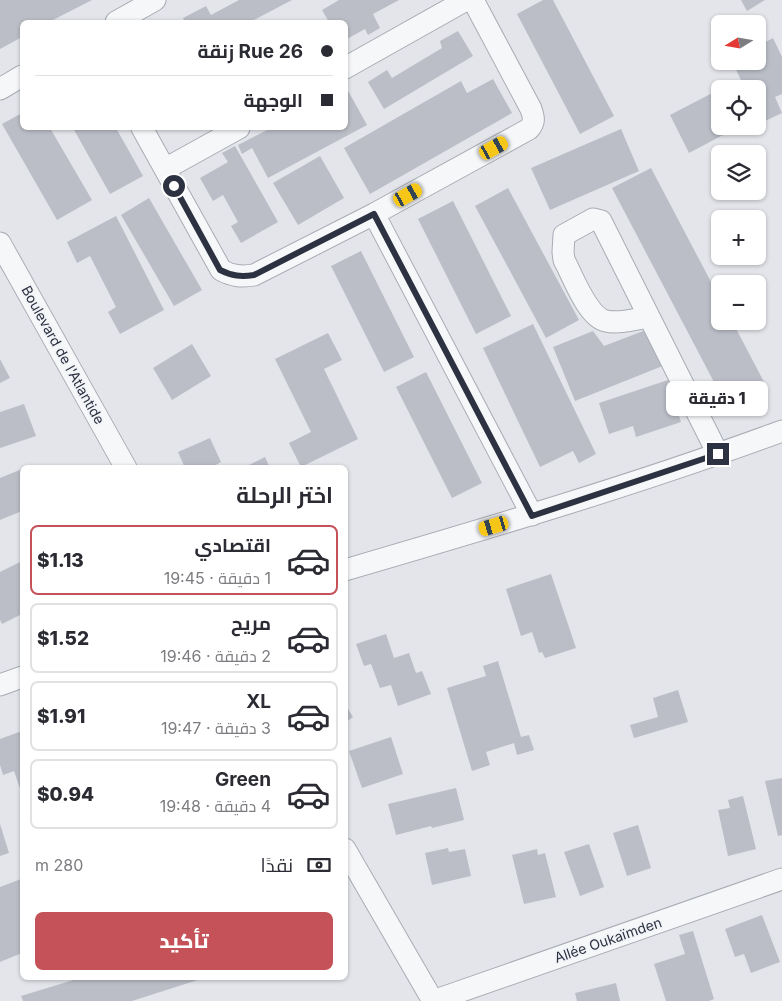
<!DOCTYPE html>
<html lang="ar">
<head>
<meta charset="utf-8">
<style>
	body { margin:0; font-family:Inter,Cairo,sans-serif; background:#f2f2f3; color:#2b2b33; direction:rtl; height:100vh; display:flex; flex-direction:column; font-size:19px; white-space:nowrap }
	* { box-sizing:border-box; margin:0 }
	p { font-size:16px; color:#7c7c81 }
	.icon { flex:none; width:28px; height:28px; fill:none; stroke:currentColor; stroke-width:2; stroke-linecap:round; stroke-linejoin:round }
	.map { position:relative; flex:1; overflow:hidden; direction:ltr }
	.details { position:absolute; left:20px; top:465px; width:328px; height:515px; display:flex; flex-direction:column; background:#fff; border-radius:8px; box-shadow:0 1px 4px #0004; direction:rtl }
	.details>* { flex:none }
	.top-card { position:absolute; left:20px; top:20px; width:328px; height:110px; border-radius:8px; box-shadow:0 1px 4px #0004; direction:rtl; display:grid; align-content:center; height:110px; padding:0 15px; background:#fff }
	.needle { width:32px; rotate:259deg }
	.controls { position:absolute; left:711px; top:15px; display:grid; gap:10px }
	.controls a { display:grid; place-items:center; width:55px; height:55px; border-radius:8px; background:#fff; box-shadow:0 1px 4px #0004; font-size:25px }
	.end { position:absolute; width:22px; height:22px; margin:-11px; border:6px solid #2c3241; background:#fff; box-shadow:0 0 0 2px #fff }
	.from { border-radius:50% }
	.bubble { position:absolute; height:35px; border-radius:8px; background:#fff; box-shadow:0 1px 4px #0004; font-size:16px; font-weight:800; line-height:35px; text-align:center; direction:rtl }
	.car { position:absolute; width:15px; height:30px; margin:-15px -8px; border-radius:6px; box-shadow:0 0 4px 1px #0007; background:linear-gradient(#f5c518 24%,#345 0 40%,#f5c518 0 76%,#345 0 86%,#f5c518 0) }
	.top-card b { display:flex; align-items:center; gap:18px; height:48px; font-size:19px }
	.top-card b+b { border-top:1px solid #e1e1e2 }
	.top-card i { width:12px; height:12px; background:#2b2b33 }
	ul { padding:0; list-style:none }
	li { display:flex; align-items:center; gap:15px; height:70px; margin:0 10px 8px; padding:0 5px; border:2px solid #e1e1e2; border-radius:8px }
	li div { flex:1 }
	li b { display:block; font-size:19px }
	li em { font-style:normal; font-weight:800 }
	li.selected { border-color:#c55258 }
	li>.icon { width:45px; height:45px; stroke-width:1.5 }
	h2 { padding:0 15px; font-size:22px; line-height:60px }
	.pay { display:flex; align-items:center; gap:12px; height:55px; padding:0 15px; font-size:19px }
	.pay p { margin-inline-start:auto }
	.cta { display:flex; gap:10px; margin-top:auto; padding:10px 15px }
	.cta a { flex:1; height:58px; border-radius:8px; background:#c55258; color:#fff; font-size:20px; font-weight:800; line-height:58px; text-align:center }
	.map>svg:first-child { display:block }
	.building { fill:#bbbec7 }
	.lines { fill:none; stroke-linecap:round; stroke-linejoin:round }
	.minor-casing { stroke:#a8acb4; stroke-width:23 }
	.minor { stroke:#f6f7f9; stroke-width:21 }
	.route { stroke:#2c3241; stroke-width:6 }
	.labels { text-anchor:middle; stroke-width:4; stroke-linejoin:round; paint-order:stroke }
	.street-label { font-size:14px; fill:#2c3241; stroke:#f3f4f8 }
</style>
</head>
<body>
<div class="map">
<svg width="782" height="1001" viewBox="0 0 782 1001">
	<rect width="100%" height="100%" fill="#e3e5ea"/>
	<path class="building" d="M0,0H92L49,22H22V37L0,49Z
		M239,0H292L250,22H185L183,18L206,6L211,15Z
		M339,0H399L373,14L380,28L368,35L365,29L345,40V22H329L322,10Z
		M543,0H553L614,116L580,134L517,14Z
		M741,0H765L747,11Z
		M458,31L473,56L384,109L368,82L387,70L392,78L442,48L440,41Z
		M773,38L782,57V94L775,97L782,113L761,123L758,116V89H745L732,61H758V46Z
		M493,79L512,113L370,194L344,148L461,81L467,93Z
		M734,81L738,89H720Z
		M346,87L367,125L268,178L252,148L242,154L238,145L271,128H345V88Z
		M720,89V126H740L689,153L670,115Z
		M22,113V128H50L92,200L57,220L2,124Z
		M73,128H116L143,176L110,194Z
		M621,129L639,171L550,210L531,168Z
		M235,146L278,222L241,243L231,226L238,222L223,195L213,201L200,178L228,162L222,153Z
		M320,156L344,198L298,225L273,183Z
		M651,168L720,299V321H732L764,382L725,403L612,188Z
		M508,188L579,320L546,338L475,206Z
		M149,198L202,290L174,306L121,215Z
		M453,201L511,316L476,334L418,219Z
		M116,216L164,310L120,334L108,312L116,307L90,256L77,263L67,242Z
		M361,251L414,357L384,372L331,266Z
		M533,324L596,454L579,463L573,451L540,467L483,348Z
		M651,328L665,365L575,401L553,347L593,331L604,346Z
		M328,333L342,360L324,369L358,439L301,467L289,443L311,432L275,359Z
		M192,344L211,376L172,400L153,368Z
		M0,359L10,378L0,383Z
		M426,372L482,483L452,498L396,387Z
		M668,380L681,422L636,437L633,426L609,434L599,403Z
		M24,404L36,436L0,448V412Z
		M210,438L221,462L210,468H185L178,452Z
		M265,457L270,468H243Z
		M22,469V511L0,520V478Z
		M22,561V614L2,624L0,620V572Z
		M551,574L576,648L545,658L542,652L539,653L532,632L521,636L506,589Z
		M386,634L394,658L409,653L416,673L422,671L431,694L398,706L391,685L380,688L371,664L364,666L356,644Z
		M498,661L521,737L529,735L534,750L517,755L514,743L486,752L490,765L472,771L447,688L486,676L483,666Z
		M678,690L688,722L634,738L630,725L658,717L653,698Z
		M345,704L353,717L345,723Z
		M22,731V794L14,771L3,775L0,765V739Z
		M391,737L403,774L362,788L349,751Z
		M782,778V835L778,836L765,781Z
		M456,788L464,820L432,828L431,826L396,835L388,804Z
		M743,796L756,849L728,856L718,810L730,808L728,800Z
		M0,824L9,853L0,856Z
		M638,825L651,868L627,876L613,833Z
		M589,844L604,887L580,896L564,852Z
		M448,848L449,852L465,849L471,876L432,885L425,853Z
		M537,849L538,855L545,853L556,897L524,904L512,855Z
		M21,879L22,953L0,962V887Z
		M762,915L780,962L751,973L744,954L735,957L725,929Z
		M693,931L714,999L709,1001H666L654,964L685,954L679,935Z
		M80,978H204L132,1001H23L21,996Z
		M616,983L620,1001H577L575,993Z"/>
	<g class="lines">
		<g class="minor-casing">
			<path id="minor" d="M116,22L155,0
				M345,68L466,0
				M0,89L22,76
				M142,128L221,270C232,276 241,277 254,275L374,214L529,129C535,122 534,118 531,109L473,0
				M165,169L239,128
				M374,214L532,515
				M0,243L126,468
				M649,317C636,319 619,324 606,321C587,317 573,276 564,260L563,252L564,235L593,219L601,221L718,454
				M345,570C492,527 638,484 782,431
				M0,685L22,677
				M345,849L433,1001
				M433,1001L782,879"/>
		</g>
		<use href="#minor" class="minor"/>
	</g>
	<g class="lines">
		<path class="route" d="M174,186L220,270C232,276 241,277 254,275L374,214L532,516L718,454"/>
	</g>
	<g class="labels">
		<g class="street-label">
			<text transform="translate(63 355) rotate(61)" y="5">Boulevard de l'Atlantide</text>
			<text transform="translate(608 940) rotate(-19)" y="5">Allée Oukaïmden</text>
		</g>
	</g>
</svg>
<div class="controls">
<a><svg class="needle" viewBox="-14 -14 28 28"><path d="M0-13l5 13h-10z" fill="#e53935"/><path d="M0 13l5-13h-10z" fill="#7c7c81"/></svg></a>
<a><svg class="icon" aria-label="locate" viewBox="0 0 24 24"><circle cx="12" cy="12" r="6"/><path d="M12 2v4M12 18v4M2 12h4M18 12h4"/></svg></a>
<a><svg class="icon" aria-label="layers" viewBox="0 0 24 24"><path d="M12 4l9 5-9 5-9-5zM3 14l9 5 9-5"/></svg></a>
<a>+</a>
<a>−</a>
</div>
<i class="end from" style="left:174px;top:186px"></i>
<i class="end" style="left:718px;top:454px"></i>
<div class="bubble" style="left:666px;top:381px;width:102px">1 دقيقة</div>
<i class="car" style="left:494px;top:148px;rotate:61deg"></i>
<i class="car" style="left:408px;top:195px;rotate:61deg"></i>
<i class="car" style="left:494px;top:526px;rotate:254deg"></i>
<div class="top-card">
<b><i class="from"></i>Rue 26 زنقة</b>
<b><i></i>الوجهة</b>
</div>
<section class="details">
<h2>اختر الرحلة</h2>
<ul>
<li class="selected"><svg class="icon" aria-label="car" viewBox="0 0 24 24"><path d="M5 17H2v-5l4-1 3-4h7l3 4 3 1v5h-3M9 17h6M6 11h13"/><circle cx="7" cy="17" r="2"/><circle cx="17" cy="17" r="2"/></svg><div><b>اقتصادي</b><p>1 دقيقة · 19:45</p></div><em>$1.13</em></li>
<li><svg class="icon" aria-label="car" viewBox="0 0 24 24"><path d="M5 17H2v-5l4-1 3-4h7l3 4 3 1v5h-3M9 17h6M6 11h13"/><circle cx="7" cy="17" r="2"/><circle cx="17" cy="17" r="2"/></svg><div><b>مريح</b><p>2 دقيقة · 19:46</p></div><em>$1.52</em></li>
<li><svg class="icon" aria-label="car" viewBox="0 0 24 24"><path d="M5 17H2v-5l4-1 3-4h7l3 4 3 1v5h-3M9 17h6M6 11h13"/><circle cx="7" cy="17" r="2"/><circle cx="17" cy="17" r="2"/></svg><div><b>XL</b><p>3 دقيقة · 19:47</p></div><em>$1.91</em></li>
<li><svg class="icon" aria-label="car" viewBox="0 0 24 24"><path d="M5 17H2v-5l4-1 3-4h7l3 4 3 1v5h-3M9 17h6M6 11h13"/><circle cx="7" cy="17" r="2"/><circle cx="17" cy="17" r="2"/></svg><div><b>Green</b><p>4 دقيقة · 19:48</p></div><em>$0.94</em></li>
</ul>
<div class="pay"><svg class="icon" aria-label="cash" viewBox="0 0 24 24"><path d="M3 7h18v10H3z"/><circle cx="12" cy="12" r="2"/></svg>نقدًا<p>280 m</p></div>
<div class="cta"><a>تأكيد</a></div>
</section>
</div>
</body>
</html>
